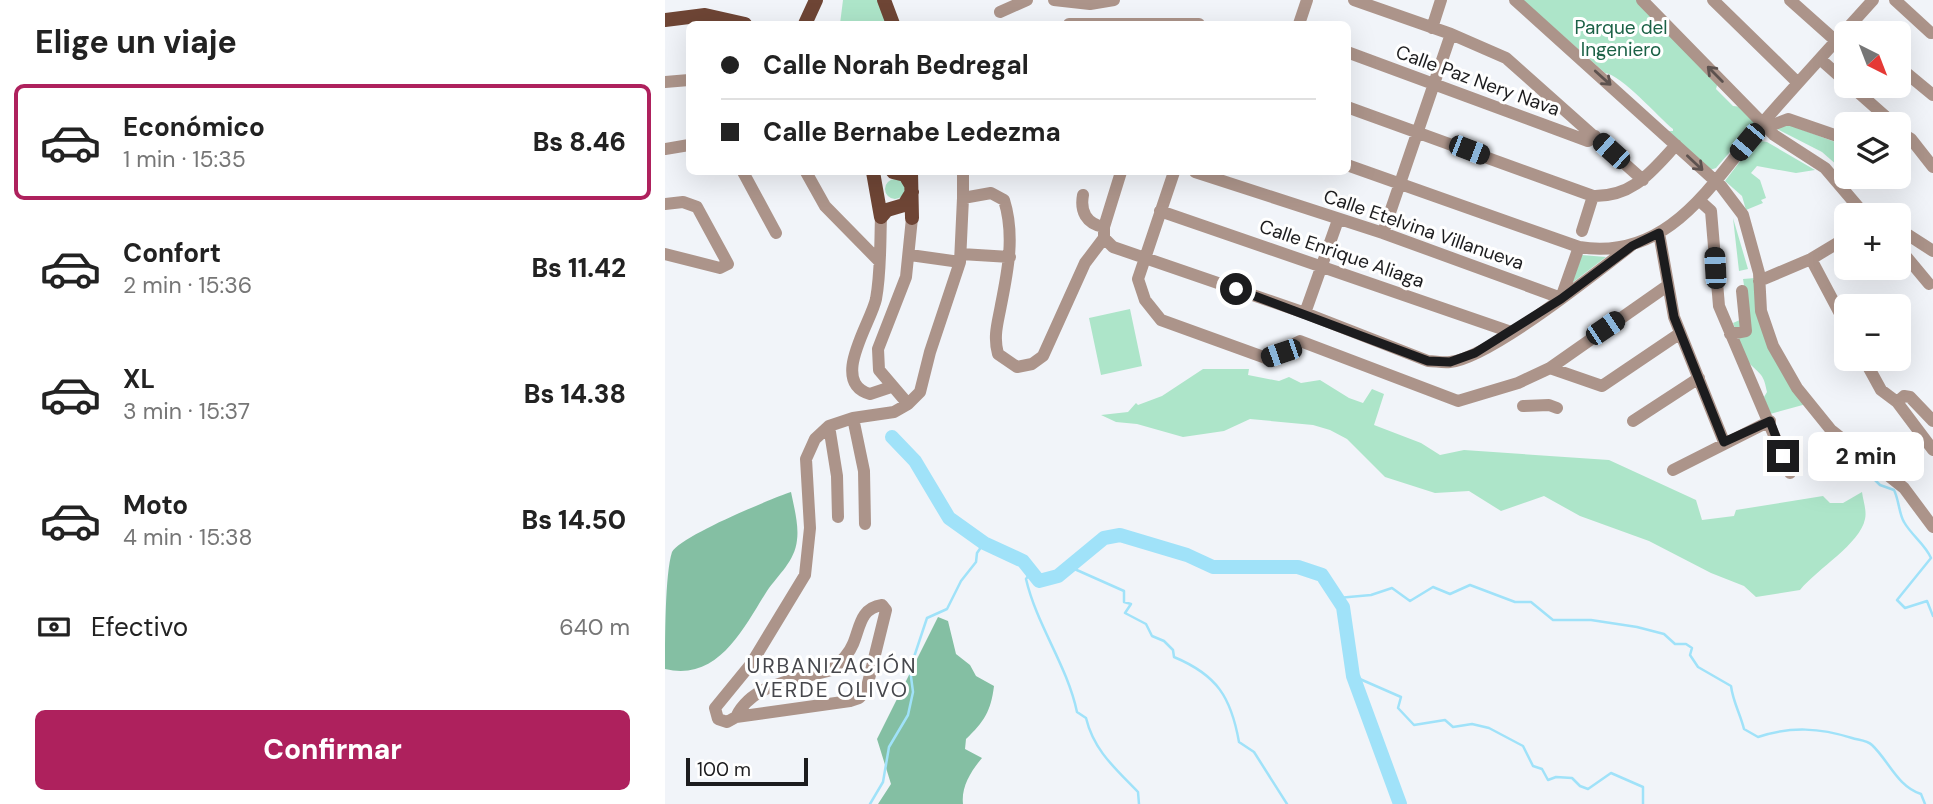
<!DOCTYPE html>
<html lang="es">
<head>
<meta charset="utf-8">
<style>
	body { margin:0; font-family:"DM Sans",sans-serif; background:#f6f6f6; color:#222; height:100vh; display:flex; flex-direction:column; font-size:26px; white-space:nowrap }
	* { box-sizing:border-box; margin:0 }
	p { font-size:23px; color:#767676 }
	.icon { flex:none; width:38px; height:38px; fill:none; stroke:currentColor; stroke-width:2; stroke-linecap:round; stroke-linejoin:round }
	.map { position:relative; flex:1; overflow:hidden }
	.drawer { display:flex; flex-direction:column; background:#fff; width:665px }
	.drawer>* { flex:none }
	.banner { position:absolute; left:21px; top:21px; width:665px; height:154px; border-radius:10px; box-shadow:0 7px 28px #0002; display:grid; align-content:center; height:154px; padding:0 35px; background:#fff }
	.needle { width:46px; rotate:138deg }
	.fabs { position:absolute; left:1169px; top:21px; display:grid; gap:14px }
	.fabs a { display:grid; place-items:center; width:77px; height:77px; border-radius:10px; background:#fff; box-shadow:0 7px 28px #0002; font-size:35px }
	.scale { position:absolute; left:21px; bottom:18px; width:122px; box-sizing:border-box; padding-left:7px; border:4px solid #1c1c1e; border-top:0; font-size:19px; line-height:24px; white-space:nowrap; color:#1c1c1e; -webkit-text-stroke:5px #fff; paint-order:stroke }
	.end { position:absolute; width:32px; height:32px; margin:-16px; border:9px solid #1c1c1e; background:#fff; box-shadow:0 0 0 4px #fff }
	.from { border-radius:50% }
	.bubble { position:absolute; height:49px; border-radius:10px; background:#fff; box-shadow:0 7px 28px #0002; font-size:23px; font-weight:800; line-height:49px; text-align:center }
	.car { position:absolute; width:21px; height:42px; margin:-21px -10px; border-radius:9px; box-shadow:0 0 5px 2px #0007; background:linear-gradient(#222 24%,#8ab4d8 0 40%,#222 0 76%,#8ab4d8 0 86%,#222 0) }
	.banner b { display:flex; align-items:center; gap:24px; height:66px; font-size:26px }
	.banner b+b { border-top:2px solid #e0e0e0 }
	.banner i { width:18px; height:18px; background:#222 }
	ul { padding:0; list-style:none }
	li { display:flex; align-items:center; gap:21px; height:116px; margin:0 14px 10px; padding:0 21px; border:4px solid transparent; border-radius:10px }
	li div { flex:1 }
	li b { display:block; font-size:26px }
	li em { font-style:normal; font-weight:800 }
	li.active { border-color:#ae215d }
	li>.icon { width:63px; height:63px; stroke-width:1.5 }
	h2 { padding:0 35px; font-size:32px; line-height:84px }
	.pay { display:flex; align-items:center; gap:18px; height:77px; padding:0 35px; font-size:26px }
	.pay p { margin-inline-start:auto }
	.primary-button { display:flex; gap:14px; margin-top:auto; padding:14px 35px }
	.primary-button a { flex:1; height:80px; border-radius:10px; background:#ae215d; color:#fff; font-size:28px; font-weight:800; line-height:80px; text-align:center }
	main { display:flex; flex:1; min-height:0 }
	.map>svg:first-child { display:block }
	.green { fill:#ade5c9 }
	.forest { fill:#84bfa3 }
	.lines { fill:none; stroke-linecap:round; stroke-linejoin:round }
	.stream { stroke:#a0e2f9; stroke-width:2.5 }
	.river { stroke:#a0e2f9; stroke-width:14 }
	.minor { stroke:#ac948a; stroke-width:12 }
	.major { stroke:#6e4535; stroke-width:14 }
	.oneway { stroke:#5d524f }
	.route { stroke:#1c1c1e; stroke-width:9 }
	.labels { text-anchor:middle; stroke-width:6; stroke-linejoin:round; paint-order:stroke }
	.park-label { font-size:19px; fill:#1b6146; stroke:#fff }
	.street-label { font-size:19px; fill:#1c1c1e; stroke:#fff }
	.neighbourhood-label { font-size:21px; letter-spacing:2px; fill:#46474c; stroke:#fff }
</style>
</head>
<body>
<main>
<section class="drawer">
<h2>Elige un viaje</h2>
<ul>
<li class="active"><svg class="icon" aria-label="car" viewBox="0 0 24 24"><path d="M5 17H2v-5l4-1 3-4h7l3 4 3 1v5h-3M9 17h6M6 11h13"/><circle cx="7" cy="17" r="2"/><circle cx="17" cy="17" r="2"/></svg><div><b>Económico</b><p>1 min · 15:35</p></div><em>Bs 8.46</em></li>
<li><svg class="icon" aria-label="car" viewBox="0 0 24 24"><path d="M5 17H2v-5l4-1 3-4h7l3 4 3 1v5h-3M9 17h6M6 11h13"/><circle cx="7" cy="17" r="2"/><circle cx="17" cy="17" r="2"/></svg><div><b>Confort</b><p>2 min · 15:36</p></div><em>Bs 11.42</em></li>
<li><svg class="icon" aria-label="car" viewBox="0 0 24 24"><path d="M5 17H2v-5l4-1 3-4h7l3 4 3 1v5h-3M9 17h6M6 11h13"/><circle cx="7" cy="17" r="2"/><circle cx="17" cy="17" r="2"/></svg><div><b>XL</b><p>3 min · 15:37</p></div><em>Bs 14.38</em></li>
<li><svg class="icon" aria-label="car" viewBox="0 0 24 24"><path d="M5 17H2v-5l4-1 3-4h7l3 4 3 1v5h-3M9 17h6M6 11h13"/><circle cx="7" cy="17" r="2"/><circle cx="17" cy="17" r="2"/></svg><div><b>Moto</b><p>4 min · 15:38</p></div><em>Bs 14.50</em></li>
</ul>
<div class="pay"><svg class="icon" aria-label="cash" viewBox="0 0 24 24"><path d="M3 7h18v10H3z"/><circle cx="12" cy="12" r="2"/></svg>Efectivo<p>640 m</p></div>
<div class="primary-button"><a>Confirmar</a></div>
</section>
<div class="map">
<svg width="1268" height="804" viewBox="0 0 1268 804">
	<rect width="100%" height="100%" fill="#f1f4f9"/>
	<path class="green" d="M178,0H213L222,24H175Z
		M858,0H972L1053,82L1051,89L1068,106L1078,107L1090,123L1051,168L1045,170L1003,131H1008V129C993,117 957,75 940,73Z
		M1119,123L1181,146V173L1157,152L1112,129Z
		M1095,141L1102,142L1150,170L1131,173L1092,166L1086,173L1095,180L1101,198L1096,200L1098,203L1081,210L1077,196L1060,181L1086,147Z
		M220 189a10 10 0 1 1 20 0a10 10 0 1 1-20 0Z
		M1068,218L1083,269L1074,271Z
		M917,255L941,257L907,283Z
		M1090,278L1095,314L1145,403L1105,414L1099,397L1102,392C1099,378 1099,377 1087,366C1078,357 1073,335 1068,323L1084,316L1078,279Z
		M465,309L477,366L436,375L424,318Z
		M538,369H584L583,375L614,381L624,377L636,383L655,380L684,398L698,403L707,389L719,394L709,425L756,443L775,455L799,450L944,460L1031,500L1037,520L1069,516L1071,510L1158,496L1165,503H1178L1197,492C1198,500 1202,511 1200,519C1195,544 1153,568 1135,590L1091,597L1079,586L1046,573L984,541L915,516L879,496L836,511L804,491L770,493L720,477L682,439L665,430L648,425L585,419L559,431L518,437L472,424L451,422L436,415L463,412L471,403L473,405L497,396Z"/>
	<path class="forest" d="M126,492C129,507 134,525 132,540C130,561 113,575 102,591C79,627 54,682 0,669C0,641 0,573 7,552C16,536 105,499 126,492Z
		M273,617L283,621L291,654L305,665L311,676L329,686C326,711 319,722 301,739L300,749L317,758C306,771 296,787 298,804H213L226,784L212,739Z"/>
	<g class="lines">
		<path class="stream" d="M1190,460L1215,485L1229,490C1234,500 1234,514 1239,522C1247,536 1260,544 1266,558L1232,600L1240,608L1262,601L1268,616
			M405,567L459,591V602L466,604L460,613L481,624L487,636L499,641L508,650L509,657C552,675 566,697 574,742L589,752L622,804
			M366,572L361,579C372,626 402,665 412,712L421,718C429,751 451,769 473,792L474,804
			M673,598L706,595L727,588L745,601L768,587L785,594L805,585L850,602H866L888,620H926L972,627L999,634L1010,644H1021L1027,648L1025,655L1033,667L1066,686C1068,702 1075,713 1079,729L1093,737C1126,726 1155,728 1187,738C1193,740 1202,740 1207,745C1224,761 1232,786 1256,794L1260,804
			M688,676L736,697L733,708L749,725L780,720L788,727L807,724L824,728L858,746L868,766L877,769L883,780L891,777L907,778L915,786L923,789L946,773L978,787V804
			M205,804L218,782L224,747L243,715L248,692L245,669L262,618L282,609L296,581L311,562L312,553L319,543"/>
		<path class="river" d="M227,437L250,461L284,518L319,543L358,561L374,581L393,576L439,538L455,535L522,555L548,567H633L657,575L678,607L688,676L735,804"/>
		<path class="minor" d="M389,0L425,4L449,0
			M689,0L786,34L841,58L978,180
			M850,0L1056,186L1078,215L1094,273L1096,311L1108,346L1132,388L1166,430L1239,488L1268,527
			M977,0L1109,135L1160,168L1200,215
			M1048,0L1133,83
			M1125,0L1171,41
			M1230,0L1266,33
			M335,12L362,0
			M404,24H534
			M634,24L642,0
			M767,28L776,0
			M682,52L923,141L930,136
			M1155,59L1181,82
			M1234,67L1268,95
			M0,82L24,80
			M1186,86L1229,124
			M682,107L928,196C968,197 986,172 1011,145
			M1098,122L1110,124L1123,119L1181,139
			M1234,132L1246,139L1268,167
			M0,149L24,145
			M682,165L914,247C1007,262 1049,178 1101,119C1136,79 1172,40 1208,0
			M78,172L111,233
			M141,172L160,206L214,261
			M298,172V198
			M456,172L439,227V238L448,247L640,313L763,361C770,361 778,363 785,362C825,358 932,272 967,245
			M509,172L473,279L480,300L496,320L601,358L635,341L793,401L853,383L885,368L1002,286
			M530,172L718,233L896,298
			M418,195C415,211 421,224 439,227
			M1036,202L1046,211L1054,306L1125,473
			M0,204L18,202L32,207L63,264L55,268L0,254
			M495,211L846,332
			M216,217C215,244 216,272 211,299C206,323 164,382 205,394L226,387
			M1234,229L1268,251
			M917,231L928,196
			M718,233L786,34
			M994,233L1009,317L1059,442
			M1234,248L1264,284
			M296,254L345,257
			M245,255L295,262
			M1146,259L1181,325
			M1094,281L1146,259L1181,238
			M896,298L914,247
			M640,313L673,220
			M1065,334L1081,331L1077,291
			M1199,359L1216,390L1232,402L1268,450
			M885,368L937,386L1014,334
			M1232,402L1239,396L1245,397L1268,421
			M243,404L214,370L213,349L241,277L247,218
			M858,406L884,405L892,408
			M188,418L199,471L200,524
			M968,421L1034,378
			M164,426L172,476L173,517
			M1008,470L1105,421
			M71,717C88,682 133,680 166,670C175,663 184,654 188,644C195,628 195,608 217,605L221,610L201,691L194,698L185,701L71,717L62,722L53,719L50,708L86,664L140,575L145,528L141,459L150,439L164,426L188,418L229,412L243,404L255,392L265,352L295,262L298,198L326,193L339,200C350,235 343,270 336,305C333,322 328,336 333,354L352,367L367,364L378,356L420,263L439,238"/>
		<path class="major" d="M219,0L228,24
			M0,20L40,15L80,24
			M140,24L151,0
			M208,172L216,217
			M228,172L240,175L246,185
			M246,172L247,218
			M216,217L222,210L239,205L247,192"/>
	</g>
	<defs><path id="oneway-shaft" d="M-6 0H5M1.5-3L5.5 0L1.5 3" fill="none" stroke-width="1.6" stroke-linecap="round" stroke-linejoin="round" transform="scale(1.75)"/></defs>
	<g class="oneway">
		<use href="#oneway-shaft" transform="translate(1050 74) rotate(-135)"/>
		<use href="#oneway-shaft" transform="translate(938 78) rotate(42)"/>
		<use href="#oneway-shaft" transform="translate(1030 163) rotate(43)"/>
	</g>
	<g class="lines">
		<path class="route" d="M571,289L763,361L785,362L810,353L896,299L967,246L994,233L1009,317L1059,442L1105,421L1118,456"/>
	</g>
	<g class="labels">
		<g class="park-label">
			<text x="956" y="34">Parque del<tspan x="956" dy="22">Ingeniero</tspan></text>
		</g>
		<g class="street-label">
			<text transform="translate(813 80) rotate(20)" y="7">Calle Paz Nery Nava</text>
			<text transform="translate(759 229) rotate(19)" y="7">Calle Etelvina Villanueva</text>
			<text transform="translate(677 253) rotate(19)" y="7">Calle Enrique Aliaga</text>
		</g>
		<g class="neighbourhood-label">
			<text x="167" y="673">URBANIZACIÓN<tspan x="167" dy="24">VERDE OLIVO</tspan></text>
		</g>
	</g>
</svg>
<div class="fabs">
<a><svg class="needle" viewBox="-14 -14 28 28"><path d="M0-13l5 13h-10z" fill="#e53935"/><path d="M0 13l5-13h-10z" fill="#767676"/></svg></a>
<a><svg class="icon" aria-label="layers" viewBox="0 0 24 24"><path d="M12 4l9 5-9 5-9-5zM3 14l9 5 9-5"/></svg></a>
<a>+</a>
<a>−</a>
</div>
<div class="scale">100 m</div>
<i class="end from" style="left:571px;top:289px"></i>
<i class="end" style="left:1118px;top:456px"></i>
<div class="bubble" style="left:1143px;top:432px;width:116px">2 min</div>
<i class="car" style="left:1082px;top:142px;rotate:220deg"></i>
<i class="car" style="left:804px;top:150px;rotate:111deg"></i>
<i class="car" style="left:946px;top:151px;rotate:312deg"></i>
<i class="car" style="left:1050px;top:268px;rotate:357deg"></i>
<i class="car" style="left:940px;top:328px;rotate:56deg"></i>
<i class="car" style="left:616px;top:353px;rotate:251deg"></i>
<div class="banner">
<b><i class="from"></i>Calle Norah Bedregal</b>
<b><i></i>Calle Bernabe Ledezma</b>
</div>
</div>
</main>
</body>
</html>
